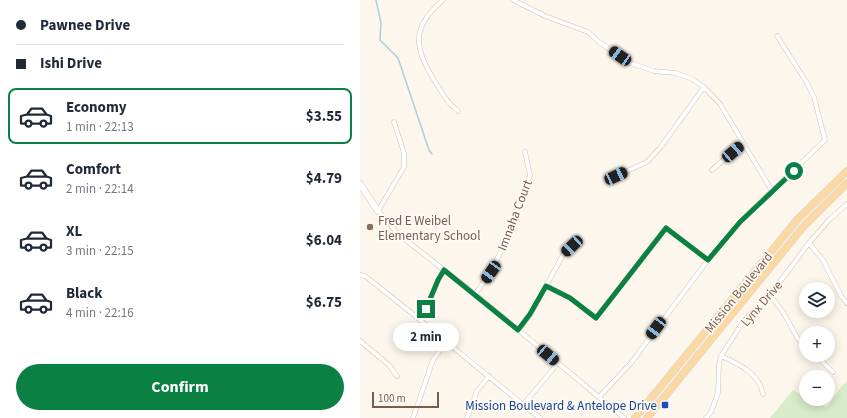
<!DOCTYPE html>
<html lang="en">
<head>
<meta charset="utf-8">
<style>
	body { margin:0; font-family:"Source Sans 3",sans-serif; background:#f6f6f7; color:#1f2937; height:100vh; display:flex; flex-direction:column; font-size:15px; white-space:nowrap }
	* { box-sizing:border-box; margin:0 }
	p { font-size:13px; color:#747a83 }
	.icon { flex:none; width:22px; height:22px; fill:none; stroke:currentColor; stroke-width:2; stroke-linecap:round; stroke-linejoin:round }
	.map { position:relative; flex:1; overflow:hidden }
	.sheet { display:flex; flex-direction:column; background:#fff; width:360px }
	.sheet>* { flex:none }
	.guide { display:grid; align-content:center; height:88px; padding:0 16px; background:#fff }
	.fabs { position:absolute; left:439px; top:282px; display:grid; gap:8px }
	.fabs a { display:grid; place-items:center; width:36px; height:36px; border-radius:50%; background:#fff; box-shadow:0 2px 10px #0003; font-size:20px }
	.scale { position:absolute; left:12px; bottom:10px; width:67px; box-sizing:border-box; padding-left:4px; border:2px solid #7a5c4d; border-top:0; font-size:11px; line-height:14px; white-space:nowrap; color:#7a5c4d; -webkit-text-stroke:3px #fffaf3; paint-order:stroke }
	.end { position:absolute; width:18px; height:18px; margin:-9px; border:5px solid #0b8043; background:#fff; box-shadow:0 0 0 2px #fff }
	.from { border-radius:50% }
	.bubble { position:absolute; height:28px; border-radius:14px; background:#fff; box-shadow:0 2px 10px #0003; font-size:13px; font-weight:700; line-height:28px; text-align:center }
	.car { position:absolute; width:12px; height:24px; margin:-12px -6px; border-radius:5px; box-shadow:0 0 3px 1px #0007; background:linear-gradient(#222 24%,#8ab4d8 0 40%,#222 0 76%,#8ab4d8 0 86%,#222 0) }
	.guide b { display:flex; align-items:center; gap:14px; height:38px; font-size:15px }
	.guide b+b { border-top:1px solid #e0e1e3 }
	.guide i { width:10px; height:10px; background:#1f2937 }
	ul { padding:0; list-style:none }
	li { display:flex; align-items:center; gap:12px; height:56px; margin:0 8px 6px; padding:0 8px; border:2px solid transparent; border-radius:8px }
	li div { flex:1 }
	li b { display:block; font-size:15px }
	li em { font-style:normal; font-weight:700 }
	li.selected { border-color:#0b8043 }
	li>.icon { width:36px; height:36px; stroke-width:1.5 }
	.primary-button { display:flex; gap:8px; margin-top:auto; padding:8px 16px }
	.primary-button a { flex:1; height:46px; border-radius:24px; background:#0b8043; color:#fff; font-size:16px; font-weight:700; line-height:46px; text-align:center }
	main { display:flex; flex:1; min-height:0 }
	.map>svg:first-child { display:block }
	.green { fill:#d8ecc9 }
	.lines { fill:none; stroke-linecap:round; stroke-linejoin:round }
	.stream { stroke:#a5d3da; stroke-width:1.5 }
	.street-casing { stroke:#d1beb0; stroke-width:5 }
	.secondary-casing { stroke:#d6c0b0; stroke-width:7 }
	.primary-casing { stroke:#dad1cd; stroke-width:8 }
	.street { stroke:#fff; stroke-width:4 }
	.secondary { stroke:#fff; stroke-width:6 }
	.primary { stroke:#fbd9a5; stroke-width:7 }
	.route { stroke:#0b8043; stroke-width:5 }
	.education-dot { fill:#8d6e63; stroke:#fffaf3; stroke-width:1.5 }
	.transit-dot { fill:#1a4fb4; stroke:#fffaf3; stroke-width:1.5 }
	.labels { text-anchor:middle; stroke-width:3.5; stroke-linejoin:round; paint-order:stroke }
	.street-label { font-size:13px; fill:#7a5c4d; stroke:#fffaf3 }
	.education-label { font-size:13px; fill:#785e54; stroke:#fffaf3; text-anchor:start }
	.transit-label { font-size:13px; fill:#164399; stroke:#fffaf3; text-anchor:end }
</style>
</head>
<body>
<main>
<section class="sheet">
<div class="guide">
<b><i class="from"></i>Pawnee Drive</b>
<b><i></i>Ishi Drive</b>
</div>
<ul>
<li class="selected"><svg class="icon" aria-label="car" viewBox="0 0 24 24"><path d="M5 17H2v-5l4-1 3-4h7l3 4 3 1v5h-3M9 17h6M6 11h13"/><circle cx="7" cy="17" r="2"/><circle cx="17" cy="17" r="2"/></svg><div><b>Economy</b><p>1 min · 22:13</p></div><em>$3.55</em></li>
<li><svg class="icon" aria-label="car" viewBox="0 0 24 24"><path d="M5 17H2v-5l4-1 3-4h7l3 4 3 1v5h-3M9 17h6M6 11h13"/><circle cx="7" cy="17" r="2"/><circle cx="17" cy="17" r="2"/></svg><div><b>Comfort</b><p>2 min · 22:14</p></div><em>$4.79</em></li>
<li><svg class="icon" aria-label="car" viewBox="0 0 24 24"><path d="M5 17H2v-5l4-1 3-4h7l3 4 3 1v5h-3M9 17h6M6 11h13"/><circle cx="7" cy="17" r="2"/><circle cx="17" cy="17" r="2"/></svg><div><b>XL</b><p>3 min · 22:15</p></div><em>$6.04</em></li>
<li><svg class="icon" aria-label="car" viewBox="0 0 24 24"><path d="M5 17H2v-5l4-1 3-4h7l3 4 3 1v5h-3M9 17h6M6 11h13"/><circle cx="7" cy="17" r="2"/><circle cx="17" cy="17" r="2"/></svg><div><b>Black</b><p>4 min · 22:16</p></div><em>$6.75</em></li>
</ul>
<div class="primary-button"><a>Confirm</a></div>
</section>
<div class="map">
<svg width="487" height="418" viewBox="0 0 487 418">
	<rect width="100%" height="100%" fill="#fdf6ec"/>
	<path class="green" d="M487,381V418H410L433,390L446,397V399H450L466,407C474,399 478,389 487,381Z"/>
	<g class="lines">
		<path class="stream" d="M16,0L21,23L20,40L38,58L69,150L72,154"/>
		<g class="street-casing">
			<path id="street" d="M83,0C50,28 54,49 76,83C82,93 88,104 98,111
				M153,0L185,16L228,32L239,42L270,63L294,71L315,73L330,78L344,87L360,104L412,191
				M34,122L44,153V167L18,211L38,234L115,294L264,418
				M352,170L383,143
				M256,176L287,162L300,148L344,87
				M449,243L463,260L481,296L487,303
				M0,275L5,276C65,322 121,372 180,418
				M187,286L210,298L236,318L306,228L348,260
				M115,294L131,272L143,247L170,175L165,152
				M410,295L423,312L438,339L446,347
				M59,318C71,303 74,285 84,270
				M158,330L170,315L204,253L212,246
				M0,341L29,365L37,376
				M455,355L473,372
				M361,356C379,364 399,373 403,394
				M239,397L271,363L348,260L380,222L465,140L454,97L447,83L417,36
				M163,405L198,363
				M53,418L73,360L86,342
				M107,418L117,391L129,376
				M346,418L351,412L358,393L359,364L361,356L383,322L393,311L410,295L449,243L469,220L487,204"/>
		</g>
		<g class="secondary-casing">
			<path id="secondary" d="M0,184L18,211"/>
		</g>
		<g class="primary-casing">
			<path id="primary" d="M275,418L437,220L487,171
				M287,418L443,227L487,183"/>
		</g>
		<use href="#street" class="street"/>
		<use href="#secondary" class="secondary"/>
		<use href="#primary" class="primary"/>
	</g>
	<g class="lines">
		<path class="route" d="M66,309L78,280L84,270L158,330L170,314L186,286L210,298L236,318L306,228L348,260L380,222L434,171"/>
	</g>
	<circle class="education-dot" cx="10" cy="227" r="4"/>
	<rect class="transit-dot" x="301" y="401" width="8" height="8" rx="2"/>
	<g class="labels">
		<g class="street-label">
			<text transform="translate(154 215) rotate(-69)" y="5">Imnaha Court</text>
			<text transform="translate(378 292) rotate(-51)" y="5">Mission Boulevard</text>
			<text transform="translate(401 303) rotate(-49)" y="5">Lynx Drive</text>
		</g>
		<g class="education-label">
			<text x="18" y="225">Fred E Weibel<tspan x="18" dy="15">Elementary School</tspan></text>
		</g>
		<g class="transit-label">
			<text x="297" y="410">Mission Boulevard &amp; Antelope Drive</text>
		</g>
	</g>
</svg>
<div class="fabs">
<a><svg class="icon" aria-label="layers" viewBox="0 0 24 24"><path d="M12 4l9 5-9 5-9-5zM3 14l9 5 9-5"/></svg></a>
<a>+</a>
<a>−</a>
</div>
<div class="scale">100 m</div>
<i class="end from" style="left:434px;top:171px"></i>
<i class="end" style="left:66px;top:309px"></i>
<div class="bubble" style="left:33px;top:323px;width:66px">2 min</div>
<i class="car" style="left:260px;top:56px;rotate:305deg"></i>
<i class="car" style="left:373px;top:152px;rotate:49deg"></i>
<i class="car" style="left:256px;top:176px;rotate:65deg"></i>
<i class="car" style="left:212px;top:246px;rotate:227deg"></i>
<i class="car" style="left:131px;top:272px;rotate:215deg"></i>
<i class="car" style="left:296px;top:328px;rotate:217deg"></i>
<i class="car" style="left:188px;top:355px;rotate:130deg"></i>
</div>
</main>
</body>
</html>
